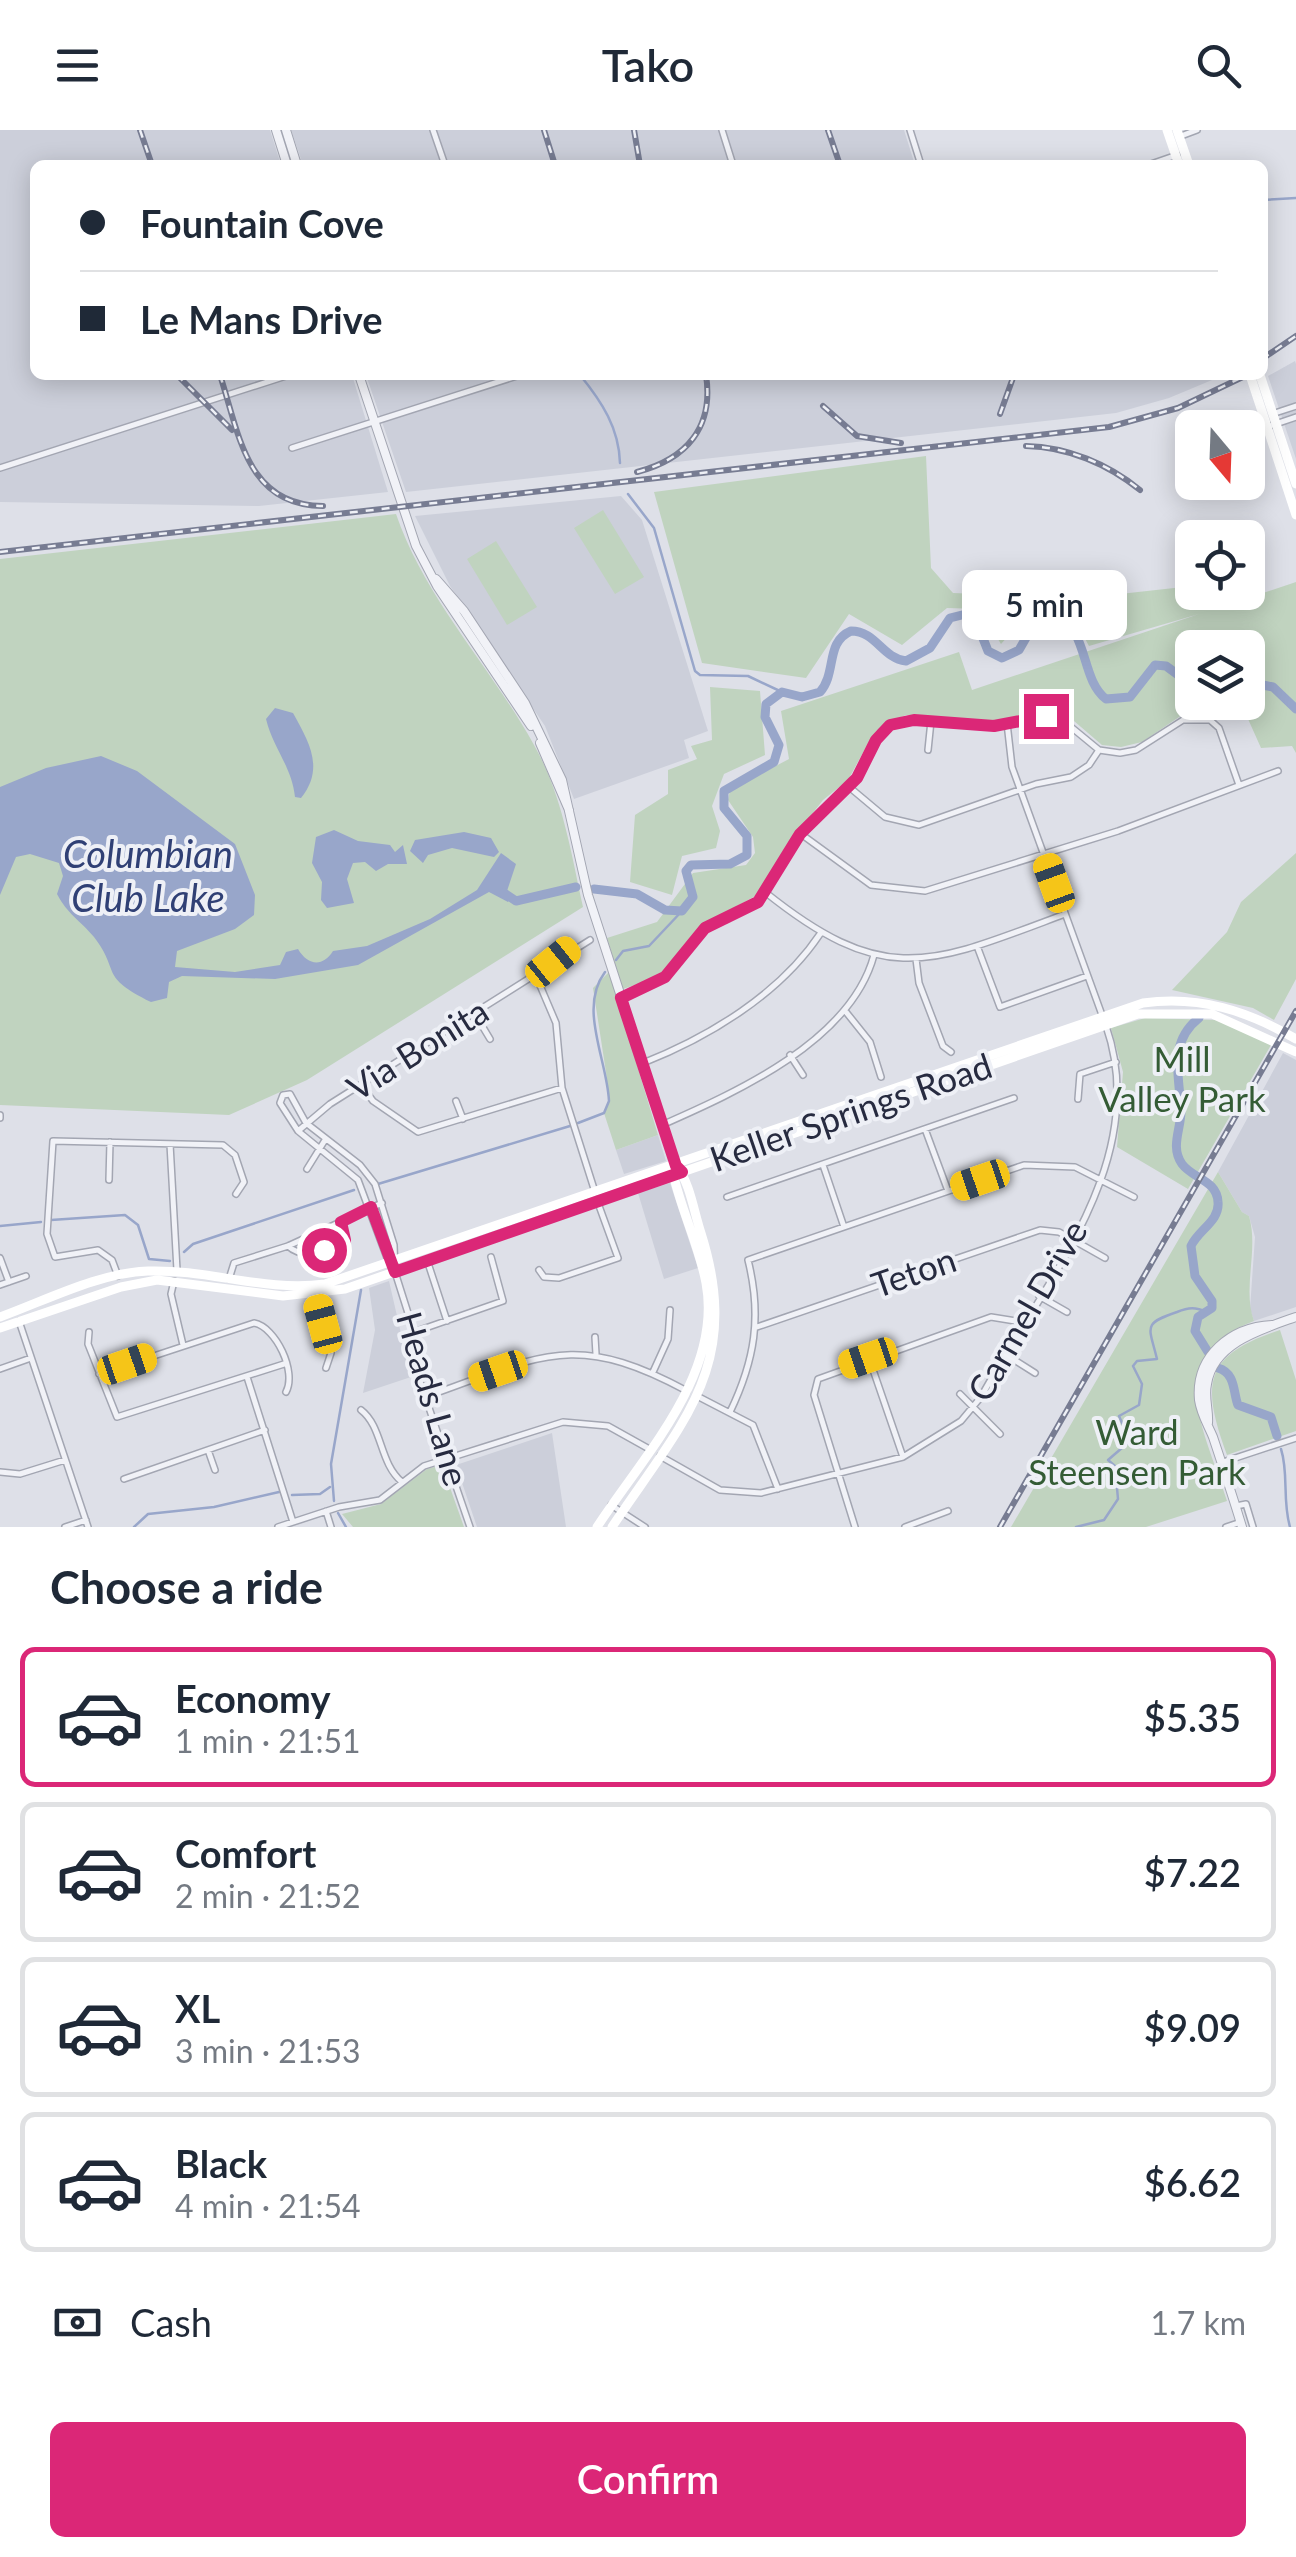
<!DOCTYPE html>
<html lang="en">
<head>
<meta charset="utf-8">
<style>
	body { margin:0; font-family:Lato,sans-serif; background:#f2f2f3; color:#1f2937; height:100vh; display:flex; flex-direction:column; font-size:38px; white-space:nowrap }
	* { box-sizing:border-box; margin:0 }
	p { font-size:32px; color:#747a83 }
	.icon { flex:none; width:55px; height:55px; fill:none; stroke:currentColor; stroke-width:2; stroke-linecap:round; stroke-linejoin:round }
	.map { position:relative; height:1397px; overflow:hidden }
	.drawer { display:flex; flex-direction:column; background:#fff; flex:1 }
	.drawer>* { flex:none }
	.guide { position:absolute; left:30px; top:30px; width:1238px; height:220px; border-radius:15px; box-shadow:0 5px 25px #0003; display:grid; align-content:center; height:220px; padding:0 50px; background:#fff }
	.needle { width:65px; rotate:161deg }
	.controls { position:absolute; left:1175px; top:280px; display:grid; gap:20px }
	.controls a { display:grid; place-items:center; width:90px; height:90px; border-radius:15px; background:#fff; box-shadow:0 5px 25px #0003; font-size:50px }
	.end { position:absolute; width:45px; height:45px; margin:-22px; border:12px solid #db2777; background:#fff; box-shadow:0 0 0 5px #fff }
	.from { border-radius:50% }
	.bubble { position:absolute; height:70px; border-radius:15px; background:#fff; box-shadow:0 5px 25px #0003; font-size:32px; font-weight:600; line-height:70px; text-align:center }
	.car { position:absolute; width:30px; height:60px; margin:-30px -15px; border-radius:12px; box-shadow:0 0 8px 2px #0007; background:linear-gradient(#f5c518 24%,#345 0 40%,#f5c518 0 76%,#345 0 86%,#f5c518 0) }
	.guide b { display:flex; align-items:center; gap:35px; height:95px; font-size:38px }
	.guide b+b { border-top:2px solid #e0e1e3 }
	.guide i { width:25px; height:25px; background:#1f2937 }
	ul { padding:0; list-style:none }
	li { display:flex; align-items:center; gap:30px; height:140px; margin:0 20px 15px; padding:0 30px; border:5px solid #e0e1e3; border-radius:15px }
	li div { flex:1 }
	li b { display:block; font-size:38px }
	li em { font-style:normal; font-weight:600 }
	li.current { border-color:#db2777 }
	li>.icon { width:90px; height:90px; stroke-width:1.5 }
	h2 { padding:0 50px; font-size:45px; line-height:120px }
	.pay { display:flex; align-items:center; gap:25px; height:110px; padding:0 50px; font-size:38px }
	.pay p { margin-inline-start:auto }
	.primary-button { display:flex; gap:20px; margin-top:auto; padding:20px 50px }
	.primary-button a { flex:1; height:115px; border-radius:15px; background:#db2777; color:#fff; font-size:40px; font-weight:600; line-height:115px; text-align:center }
	header { display:flex; justify-content:space-between; align-items:center; height:130px; padding:0 50px; background:#fff; font-size:45px; font-weight:600 }
	.map>svg:first-child { display:block }
	.built { fill:#cccfda }
	.green { fill:#c0d3bf; fill-rule:evenodd }
	.water { fill:#98a6ca }
	.lines { fill:none; stroke-linecap:round; stroke-linejoin:round }
	.stream { stroke:#98a6ca; stroke-width:2.5 }
	.river { stroke:#98a6ca; stroke-width:9 }
	.minor-casing { stroke:#a3a6b2; stroke-width:8 }
	.tertiary-casing { stroke:#a3a6b2; stroke-width:10 }
	.minor { stroke:#f1f2f7; stroke-width:5 }
	.tertiary { stroke:#f1f2f7; stroke-width:8 }
	.secondary { stroke:#fff; stroke-width:9 }
	.rail-casing { stroke:#777c92; stroke-width:6 }
	.rail { stroke:#eef0f6; stroke-width:2.5; stroke-dasharray:8; stroke-linecap:butt }
	.route { stroke:#db2777; stroke-width:12 }
	.labels { text-anchor:middle; stroke-width:8; stroke-linejoin:round; paint-order:stroke }
	.street-label { font-size:35px; fill:#272b40; stroke:#eef0f6 }
	.park-label { font-size:35px; fill:#345c35; stroke:#eef0f6 }
	.water-label { font-size:38px; font-style:italic; fill:#304075; stroke:#eef0f6 }
</style>
</head>
<body>
<header><svg class="icon" aria-label="menu" viewBox="0 0 24 24"><path d="M4 6h16M4 12h16M4 18h16"/></svg>Tako<svg class="icon" aria-label="search" viewBox="0 0 24 24"><circle cx="10" cy="10" r="6"/><path d="M15 15l6 6"/></svg></header>
<div class="map">
<svg width="1296" height="1397" viewBox="0 0 1296 1397">
	<rect width="100%" height="100%" fill="#dee0e8"/>
	<path class="built" d="M0,0H270L281,35H35V245H352L388,362L259,376L0,372Z
		M291,0H904L915,35H303Z
		M1295,231L1296,234V329L1268,246Z
		M366,245H1224L1169,268L1116,283L406,362Z
		M621,366L642,390L708,601L684,610L689,628L574,669L545,596L450,456L415,386Z
		M1283,923L1296,930V1177L1254,1191L1250,1179L1255,1107L1249,1086L1242,1082L1218,1042Z
		M658,1005L666,1031L624,1044L616,1020Z
		M670,1053L698,1138L664,1149L638,1063Z
		M389,1151L411,1247L363,1263L375,1200L369,1158Z
		M552,1303L566,1397H477L456,1335Z"/>
	<path class="green" d="M926,326L931,438L953,463L1084,468L1192,456V462L1248,459L1251,467L1296,452V623L1292,616L1261,618L1244,580L1182,585L1142,612L1121,617L1102,615L1074,591L1053,582H1033L993,592L906,585L886,593L871,608L848,650L823,670L783,721L773,746L757,765L699,797L658,847L623,859L607,808L657,792L693,743L746,735L755,723L753,707L728,670L730,660L789,629L781,581L959,522L972,560L1199,484L1089,516L1069,479L1032,480L1001,514L979,479L947,478L902,515L849,484L806,548L702,533L654,362ZM1192,518H1248V572H1192Z
		M603,380L644,447L615,464L574,398Z
		M396,384C425,469 491,537 534,615C562,664 571,722 583,777L307,950L229,985L0,975V429Z
		M496,411L537,477L507,495L467,429Z
		M710,557L760,561L765,625L724,644L712,676L720,701L716,718L682,726L672,765L630,752L635,685L668,664V640L697,629L691,616L712,610Z
		M1296,723V849L1274,890L1253,878L1172,860L1227,802L1241,772Z
		M609,842L658,1005L616,1020L604,983L609,971L606,942L593,858Z
		M1145,888L1217,890L1271,915L1188,1059L1117,1017L1123,942L1111,898Z
		M1218,1042L1242,1082L1249,1086C1259,1120 1242,1158 1254,1191C1159,1227 1205,1299 1227,1371L1146,1397H1011Z
		M1280,1200L1296,1250V1301L1227,1325C1201,1254 1203,1225 1280,1200Z
		M442,1335L464,1397H353L342,1384L381,1374L427,1339Z"/>
	<path class="water" d="M275,578L293,583C309,612 325,638 301,668L295,667C292,637 273,618 266,589Z
		M101,626L137,641L235,714L255,765L254,785L235,799L177,821L175,837L235,842L280,835L286,822L298,819C308,836 323,837 333,821L367,816L430,789L477,760L501,723L516,734L507,761L511,765L508,772L489,762L358,835L275,849L182,846L169,852L167,868L151,872C98,846 121,842 94,807C80,790 68,785 57,764L63,746L59,733L30,724L16,727L0,765V657L46,638Z
		M334,700L358,711L390,715L395,722L403,715L407,734H388L376,741L365,732L353,733L347,749L354,773L327,778L321,770L322,752L312,733L316,707Z
		M464,702L491,708L499,722L494,727L452,718L428,725L423,733L410,721L415,710Z"/>
	<g class="lines">
		<path class="stream" d="M1262,70L1296,68
			M580,245C602,272 619,298 620,333
			M628,364L654,398L695,541L700,545L748,546L782,562
			M616,830L623,821L649,816L682,781
			M578,993L604,983L609,971C607,929 578,878 605,842
			M378,1054L570,996
			M51,1090L125,1085L138,1095L149,1129L170,1131
			M0,1096L41,1092
			M184,1122L193,1114L354,1060
			M1281,1319C1289,1344 1282,1370 1290,1397
			M292,1365L320,1364L330,1357
			M334,1371L331,1334L361,1160
			M338,1383L346,1397
			M134,1397L148,1384L214,1377L279,1362
			M1076,1397L1104,1390L1118,1369L1115,1336L1108,1330L1130,1311L1119,1286L1139,1275L1142,1254L1133,1236L1137,1231L1157,1229C1149,1196 1142,1194 1177,1182C1189,1177 1195,1177 1208,1182"/>
		<path class="river" d="M1248,552L1273,557L1296,579
			M594,759L637,764L665,780L682,781L693,767L686,741L691,735L730,734L747,725V706L724,678V661L774,632L779,615L765,587L766,574L782,562L802,567L820,562C837,543 825,512 851,501C876,501 882,528 906,531L930,518L950,488L966,484L977,493L988,521L1002,528L1019,520L1035,492L1056,486C1089,499 1080,549 1106,569L1130,567L1155,535L1166,536L1192,555
			M504,763L516,771L576,757
			M1199,888C1167,913 1180,947 1181,981C1181,999 1170,1017 1182,1034C1193,1049 1217,1050 1218,1072C1220,1091 1198,1100 1191,1116L1195,1146L1212,1171V1178L1198,1187L1195,1201L1208,1222
			M1218,1238C1236,1243 1233,1263 1238,1275L1271,1287L1277,1306"/>
		<g class="minor-casing">
			<path id="minor" d="M433,0L445,35
				M722,0L733,35
				M910,0L921,35
				M1181,6L1197,0
				M1148,35L1177,25
				M1275,283L1296,276
				M1267,297L1296,287
				M292,318L520,245
				M0,338L289,245
				M1007,593L1012,637L1102,885
				M928,620L931,591
				M848,656L885,687L919,695L1036,654L1071,647L1089,635L1099,620
				M801,704L871,755L925,761L1118,701L1278,641
				M765,762C886,859 931,834 1065,784
				M977,816L1000,877L1087,846
				M916,829L919,853L943,916L951,922
				M536,846L556,893L562,958L595,1062
				M622,868L665,847L705,798L758,772L801,704L857,648L881,602L890,595L913,590L994,596L1046,587L1065,592L1099,620L1120,623L1136,620L1183,590H1210L1219,598L1239,655
				M846,882L870,912L881,947
				M475,884L490,909
				M790,925L803,945
				M643,933C709,907 780,864 820,804
				M361,955L373,971L418,1002L562,958
				M1078,969L1080,944L1116,932
				M456,971L463,989
				M0,988V985
				M662,995C737,962 851,911 874,825
				M925,999L948,1061
				M298,1001L330,974L590,810
				M170,1014L177,1140
				M823,1035L844,1097
				M307,1039L325,1010
				M109,1050L110,1012
				M727,1067L1014,968
				M288,1116C303,1130 335,1123 346,1107L341,1092
				M0,1128L9,1152
				M427,1130L447,1191
				M389,1133L358,1050L298,1001L280,973L283,965L290,964L306,993L360,1035L375,1054L394,1115L395,1142
				M539,1140L544,1147L559,1148L618,1128L598,1073
				M395,1142L414,1202L416,1240L470,1397
				M118,1146L112,1130L98,1120L55,1127L47,1104L53,1011L223,1015L235,1025L244,1052L236,1064
				M229,1149L234,1133L288,1116L382,1073
				M174,1151L171,1164L183,1215
				M0,1155L26,1146
				M315,1165L331,1223L326,1238
				M1039,1166L1067,1182
				M19,1191L88,1397
				M757,1197L1040,1100L1059,1102L1105,1128
				M89,1202L88,1214L117,1287L284,1234
				M414,1202L503,1171L491,1127
				M595,1207L596,1224
				M1005,1224L1035,1243
				M869,1228L903,1327
				M0,1239L31,1228
				M653,1242L668,1209L670,1180
				M99,1244L254,1193C276,1197 297,1242 286,1262
				M247,1247L293,1392
				M960,1264L1000,1304
				M697,1266L753,1295L778,1359
				M425,1267C540,1227 572,1199 687,1261
				M361,1280C383,1297 379,1333 402,1352
				M730,1282C755,1230 762,1186 748,1130L1024,1035L1075,1037L1134,1067
				M208,1320L215,1340
				M660,1326L720,1360L761,1363L903,1327L961,1291L981,1267C1042,1155 1153,1031 1106,896
				M1223,1332L1296,1308
				M0,1342L20,1344L65,1330
				M124,1349L265,1300
				M611,1375L645,1397
				M1236,1376L1246,1374L1253,1397
				M326,1381L331,1397
				M65,1397L86,1390
				M278,1397L339,1377L380,1370L424,1336L563,1292L608,1296L651,1320
				M855,1397L814,1265L818,1249L991,1187L1022,1192
				M905,1397L948,1381
				M1226,1397L1241,1392"/>
		</g>
		<g class="tertiary-casing">
			<path id="tertiary" d="M276,0L287,35
				M286,0L297,35
				M359,245L416,416L437,456L531,596
				M436,449L464,481L525,573L562,650L588,765L676,1036
				M540,613L569,680
				M1208,1293C1209,1280 1204,1267 1207,1254C1213,1213 1262,1199 1296,1187
				M1242,1397C1233,1367 1223,1337 1213,1307C1208,1295 1201,1284 1199,1270C1195,1226 1231,1197 1272,1195"/>
		</g>
		<use href="#minor" class="minor"/>
		<use href="#tertiary" class="tertiary"/>
		<path class="secondary" d="M1167,0L1179,35
			M1177,0L1189,35
			M1250,245L1296,385
			M1260,245L1296,354
			M0,1187C47,1170 98,1143 148,1141C209,1139 264,1162 325,1154L1143,873C1199,865 1248,881 1296,909
			M0,1198L121,1157L157,1150L283,1166L345,1159L1138,884H1212L1296,922
			M597,1397C643,1326 723,1244 706,1153C699,1115 681,1080 673,1043
			M612,1397C683,1291 743,1236 701,1103C694,1082 690,1054 678,1038"/>
		<g class="rail-casing">
			<path id="rail" d="M140,0L152,35
				M544,0L555,35
				M634,0L640,35
				M828,0L840,35
				M1262,229L1296,206
				M177,245L232,300
				M220,245C239,303 246,376 323,376
				M823,276L857,306L901,313
				M1000,284L1014,245
				M1026,316C1068,317 1108,334 1140,360
				M637,342C687,329 714,297 706,245
				M0,422L1109,297L1178,278L1247,245
				M1000,1397L1296,881"/>
		</g>
		<use href="#rail" class="rail"/>
	</g>
	<g class="lines">
		<path class="route" d="M324,1120L345,1110L341,1092L371,1077L395,1142L682,1042L676,1036L621,868L665,847L705,798L758,772L800,704L857,648L876,610L890,595L914,590L994,596L1046,586"/>
	</g>
	<g class="labels">
		<g class="street-label">
			<text transform="translate(418 920) rotate(-32)" y="12">Via Bonita</text>
			<text transform="translate(851 983) rotate(-19)" y="12">Keller Springs Road</text>
			<text transform="translate(914 1143) rotate(-19)" y="12">Teton</text>
			<text transform="translate(1028 1181) rotate(-60)" y="12">Carmel Drive</text>
			<text transform="translate(432 1269) rotate(74)" y="12">Heads Lane</text>
		</g>
		<g class="park-label">
			<text x="1182" y="942">Mill<tspan x="1182" dy="40">Valley Park</tspan></text>
			<text x="1137" y="1315">Ward<tspan x="1137" dy="40">Steensen Park</tspan></text>
		</g>
		<g class="water-label">
			<text x="148" y="738">Columbian<tspan x="148" dy="44">Club Lake</tspan></text>
		</g>
	</g>
</svg>
<div class="controls">
<a><svg class="needle" viewBox="-14 -14 28 28"><path d="M0-13l5 13h-10z" fill="#e53935"/><path d="M0 13l5-13h-10z" fill="#747a83"/></svg></a>
<a><svg class="icon" aria-label="locate" viewBox="0 0 24 24"><circle cx="12" cy="12" r="6"/><path d="M12 2v4M12 18v4M2 12h4M18 12h4"/></svg></a>
<a><svg class="icon" aria-label="layers" viewBox="0 0 24 24"><path d="M12 4l9 5-9 5-9-5zM3 14l9 5 9-5"/></svg></a>
</div>
<i class="end from" style="left:324px;top:1120px"></i>
<i class="end" style="left:1046px;top:586px"></i>
<div class="bubble" style="left:962px;top:440px;width:165px">5 min</div>
<i class="car" style="left:1054px;top:753px;rotate:340deg"></i>
<i class="car" style="left:553px;top:832px;rotate:51deg"></i>
<i class="car" style="left:980px;top:1050px;rotate:251deg"></i>
<i class="car" style="left:323px;top:1194px;rotate:345deg"></i>
<i class="car" style="left:868px;top:1228px;rotate:251deg"></i>
<i class="car" style="left:127px;top:1234px;rotate:71deg"></i>
<i class="car" style="left:498px;top:1241px;rotate:251deg"></i>
<div class="guide">
<b><i class="from"></i>Fountain Cove</b>
<b><i></i>Le Mans Drive</b>
</div>
</div>
<section class="drawer">
<h2>Choose a ride</h2>
<ul>
<li class="current"><svg class="icon" aria-label="car" viewBox="0 0 24 24"><path d="M5 17H2v-5l4-1 3-4h7l3 4 3 1v5h-3M9 17h6M6 11h13"/><circle cx="7" cy="17" r="2"/><circle cx="17" cy="17" r="2"/></svg><div><b>Economy</b><p>1 min · 21:51</p></div><em>$5.35</em></li>
<li><svg class="icon" aria-label="car" viewBox="0 0 24 24"><path d="M5 17H2v-5l4-1 3-4h7l3 4 3 1v5h-3M9 17h6M6 11h13"/><circle cx="7" cy="17" r="2"/><circle cx="17" cy="17" r="2"/></svg><div><b>Comfort</b><p>2 min · 21:52</p></div><em>$7.22</em></li>
<li><svg class="icon" aria-label="car" viewBox="0 0 24 24"><path d="M5 17H2v-5l4-1 3-4h7l3 4 3 1v5h-3M9 17h6M6 11h13"/><circle cx="7" cy="17" r="2"/><circle cx="17" cy="17" r="2"/></svg><div><b>XL</b><p>3 min · 21:53</p></div><em>$9.09</em></li>
<li><svg class="icon" aria-label="car" viewBox="0 0 24 24"><path d="M5 17H2v-5l4-1 3-4h7l3 4 3 1v5h-3M9 17h6M6 11h13"/><circle cx="7" cy="17" r="2"/><circle cx="17" cy="17" r="2"/></svg><div><b>Black</b><p>4 min · 21:54</p></div><em>$6.62</em></li>
</ul>
<div class="pay"><svg class="icon" aria-label="cash" viewBox="0 0 24 24"><path d="M3 7h18v10H3z"/><circle cx="12" cy="12" r="2"/></svg>Cash<p>1.7 km</p></div>
<div class="primary-button"><a>Confirm</a></div>
</section>
</body>
</html>
